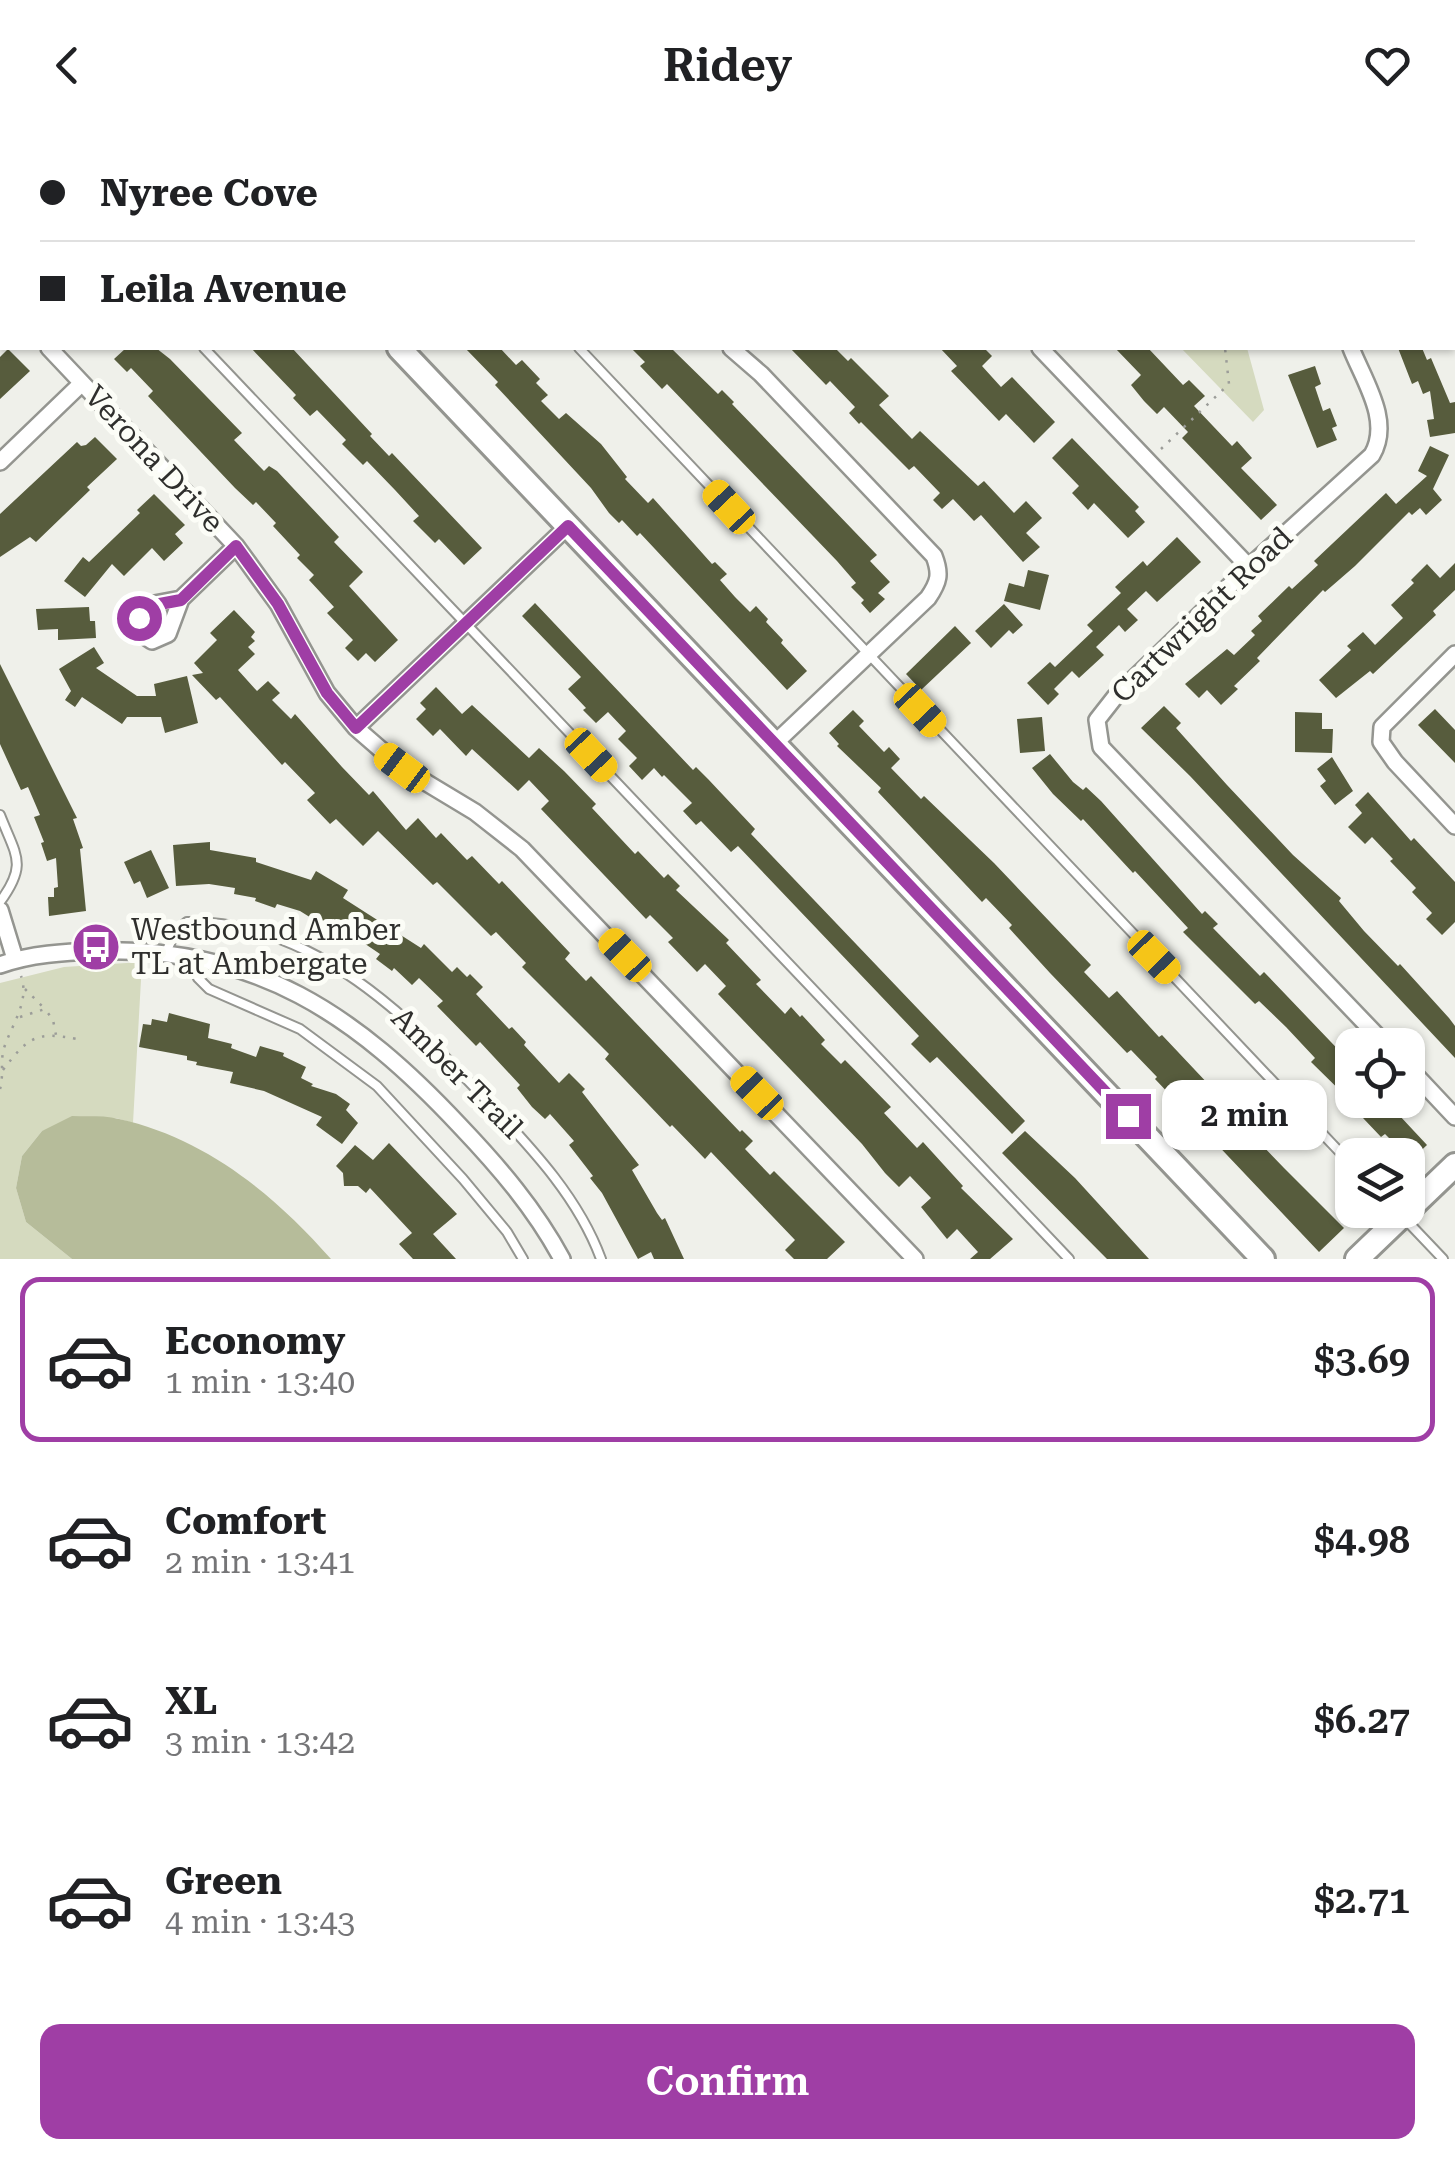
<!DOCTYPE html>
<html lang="en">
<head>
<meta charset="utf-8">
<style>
	body { margin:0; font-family:"Roboto Serif",serif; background:#f2f2f2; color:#202124; height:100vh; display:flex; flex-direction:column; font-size:38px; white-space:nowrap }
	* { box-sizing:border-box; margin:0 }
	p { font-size:32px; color:#757577 }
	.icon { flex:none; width:55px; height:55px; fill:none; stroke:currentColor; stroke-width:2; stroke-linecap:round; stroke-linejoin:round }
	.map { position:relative; height:1129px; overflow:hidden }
	.sheet { display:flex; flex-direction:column; background:#fff; flex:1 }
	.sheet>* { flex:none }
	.hud { position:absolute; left:0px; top:0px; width:1455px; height:220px; box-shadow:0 2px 8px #0004; display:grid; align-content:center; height:220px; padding:0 40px; background:#fff }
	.tools { position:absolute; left:1335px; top:898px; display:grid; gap:20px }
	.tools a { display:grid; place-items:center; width:90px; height:90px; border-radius:20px; background:#fff; box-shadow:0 2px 8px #0004; font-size:50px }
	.end { position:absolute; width:45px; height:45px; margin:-22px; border:12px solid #9f3ea5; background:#fff; box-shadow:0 0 0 5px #fff }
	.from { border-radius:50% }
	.bubble { position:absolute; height:70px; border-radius:20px; background:#fff; box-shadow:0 2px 8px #0004; font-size:32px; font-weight:600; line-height:70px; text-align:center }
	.car { position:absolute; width:30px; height:60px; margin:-30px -15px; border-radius:12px; box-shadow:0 0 8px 2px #0007; background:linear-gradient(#f5c518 24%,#345 0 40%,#f5c518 0 76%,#345 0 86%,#f5c518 0) }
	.hud b { display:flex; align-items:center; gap:35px; height:95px; font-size:38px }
	.hud b+b { border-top:2px solid #e0e0e0 }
	.hud i { width:25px; height:25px; background:#202124 }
	ul { padding:18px 0 0; list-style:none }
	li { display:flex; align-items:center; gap:30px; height:165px; margin:0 20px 15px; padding:0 20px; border:5px solid transparent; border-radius:20px }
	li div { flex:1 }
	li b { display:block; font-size:38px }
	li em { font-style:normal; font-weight:600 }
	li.selected { border-color:#9f3ea5 }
	li>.icon { width:90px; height:90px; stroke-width:1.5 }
	.cta { display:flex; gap:20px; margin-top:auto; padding:20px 40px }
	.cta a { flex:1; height:115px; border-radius:20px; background:#9f3ea5; color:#fff; font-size:40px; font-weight:600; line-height:115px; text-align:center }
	header { display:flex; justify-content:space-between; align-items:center; height:130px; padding:0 40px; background:#fff; font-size:45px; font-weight:600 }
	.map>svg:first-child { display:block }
	.green { fill:#d5dabf }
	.water { fill:#b6bc9a }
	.building { fill:#575c3d }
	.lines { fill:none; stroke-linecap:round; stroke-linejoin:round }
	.lane-casing { stroke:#949590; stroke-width:12 }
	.street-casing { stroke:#949590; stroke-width:20 }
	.secondary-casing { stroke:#949590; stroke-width:28 }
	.path { stroke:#9c9d99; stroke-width:2.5; stroke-dasharray:2.5 8; stroke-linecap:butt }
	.lane { stroke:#fff; stroke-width:8 }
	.street { stroke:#fff; stroke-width:15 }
	.secondary { stroke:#fff; stroke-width:22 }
	.route { stroke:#9f3ea5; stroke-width:12 }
	.labels { text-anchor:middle; stroke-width:10; stroke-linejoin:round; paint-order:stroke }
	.street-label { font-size:30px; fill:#2f2f2d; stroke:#fcfdf7 }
	.poi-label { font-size:30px; fill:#2f2f2d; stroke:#fcfdf7; text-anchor:start }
</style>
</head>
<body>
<header><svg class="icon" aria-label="back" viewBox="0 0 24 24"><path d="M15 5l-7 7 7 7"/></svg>Ridey<svg class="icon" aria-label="heart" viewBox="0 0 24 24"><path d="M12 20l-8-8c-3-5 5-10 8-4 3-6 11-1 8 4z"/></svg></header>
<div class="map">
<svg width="1455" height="1129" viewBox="0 0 1455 1129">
	<rect width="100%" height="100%" fill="#eff0ea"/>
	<path class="green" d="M1181,218H1247L1264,280L1253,292Z
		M142,832L133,993L116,988L42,1001L22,1026L16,1058L26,1092L72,1129H0V853L64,837Z"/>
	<path class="water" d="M72,986C87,987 104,985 119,989C205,1008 274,1064 331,1129H72L26,1092L16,1058L22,1026L42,1001Z"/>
	<path class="building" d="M126,218H156L170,229L242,303L234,310L264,341L269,336L277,341L339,407L334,412L363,442L349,456L398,510L375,532L366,523L358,531L345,518L353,510L327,483L334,477L309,450L314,445L297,428L300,425L273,396L276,393L256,372L253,375L235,358L148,266L153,261L131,238L127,242L114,229Z
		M251,218H292L372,304L370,306L389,326L392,323L482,418L464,435L439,409L435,413L413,391L419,386L395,360L367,331L363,335L342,314L346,310L317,280L310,286L293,268L296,265Z
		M465,218H500L516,235L522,230L540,249L536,253L548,265L541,271L559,289L566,283L601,314L627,347L625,349L648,373L653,368L712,434L715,432L727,444L720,450L735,467L750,482L756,476L768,489L766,492L783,510L781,513L807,541L787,560L640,403L637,406L622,390L619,393L609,383L591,358L495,255L498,252Z
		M631,218H671L718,264L722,260L734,272L732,274L877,425L870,431L890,452L878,463L885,469L870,483L861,473L864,470L851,457L856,453L837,431L667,254L662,259L640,236L645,232Z
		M790,218H835L848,231L851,228L889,266L879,275L912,309L920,301L978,356L984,351L1014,383L1026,371L1042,388L1026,403L1040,417L1023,432L981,385L974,391L953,369L942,379L933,370L940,363L914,336L909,340L861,292L859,294L849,283L855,277L830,251L826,255Z
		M940,218H984L992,226L982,236L1001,257L1012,247L1055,292L1034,313L1006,284L999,291L977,268L951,241L957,236Z
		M1115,218H1148L1183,255L1189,250L1205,266L1194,276L1232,316L1237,311L1252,328L1241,338L1277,375L1261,390L1182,308L1188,302L1164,277L1157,284L1144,271L1131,255L1141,245Z
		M1398,218H1422L1427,230L1431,228L1450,273L1455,272V303L1430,307L1427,290L1434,289L1430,261L1423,264L1418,251L1412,254Z
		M8,219L30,241L0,269V227Z
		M1315,236L1321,254L1315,257L1323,281L1330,278L1337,296L1332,298L1337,310L1317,318L1288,245Z
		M95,307L117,329L87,357L90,360L36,412L30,407L0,427V384L77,312L81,316L86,315Z
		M1072,308L1139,377L1135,381L1145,392L1128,408L1094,373L1088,380L1072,363L1079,356L1052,328Z
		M1430,316L1449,325L1433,359L1442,370L1426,385L1420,378L1412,385L1409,382L1355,436L1325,462L1323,460L1257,528L1260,531L1234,556L1238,559L1221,575L1207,560L1199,568L1185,554L1227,519L1234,525L1255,505L1251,501L1262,491L1258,486L1289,456L1292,459L1318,435L1314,431L1386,363L1396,374L1427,346L1418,341Z
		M154,364L185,395L175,404L183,413L164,431L152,418L124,446L112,434L85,467L64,451L83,427L89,432L140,383L137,380Z
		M1177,407L1201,432L1157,472L1146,461L1127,479L1138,490L1125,502L1119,495L1096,517L1104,525L1079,548L1072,541L1054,559L1059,564L1048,575L1027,553L1050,532L1055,537L1093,501L1087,495L1121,463L1115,457L1143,431L1147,436Z
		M1455,433V460L1433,481L1436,485L1373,544L1370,541L1336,568L1319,550L1351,520L1347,516L1363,502L1375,515L1403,488L1391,475L1414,453L1411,450L1427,434L1440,448Z
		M1028,440L1049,445L1040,480L1004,471L1009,453L1024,457Z
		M535,473L693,640L696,637L708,649L755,699L751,704L1025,991L1012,1004L937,927L930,933L911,914L919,906L738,716L731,722L701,691L696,695L683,681L692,673L664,645L662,647L654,638L642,650L629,636L637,628L618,609L626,601L608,582L596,593L583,580L586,578L568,559L581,547L522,486Z
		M1004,474L1023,495L1013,504L1009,500L991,518L975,501Z
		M89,477L90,491H95L96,508L58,510V499L38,500L36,479Z
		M234,480L255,502L251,507L255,511L248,517L255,524L238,540L257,561L268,551L280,563L272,570L291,589L295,584L342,637L369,665L373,661L406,700L418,688L436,708L441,703L467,730L472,726L499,754L502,751L570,823L565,829L586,851L591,846L740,1002L742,1000L753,1011L745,1019L770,1045L774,1041L845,1112L827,1129H794L785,1120L795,1110L711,1022L705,1029L672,995L670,997L605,929L609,924L522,837L526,833L496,802L491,806L437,752L433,755L378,701L363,716L336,689L330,694L307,670L315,663L285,632L282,635L220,567L216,570L192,545L203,543L194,533L217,510L210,503Z
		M955,496L971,513L921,560L906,544Z
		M94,517L104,533L96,538L137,566H156L154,554L187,546L198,593L165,603L161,587H127L122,594L82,567L75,577L65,570L71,561L59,539Z
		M0,534L77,688L73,689L83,718L80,719L86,781L49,786L48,767H54V758L58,757L56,728L47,731L41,713L44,712L34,687L40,685L28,657L21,660L0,614Z
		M436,557L462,584L472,575L529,628L539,618L564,641L596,674L592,678L635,724L638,721L664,748L668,744L680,756L676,760L729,810L726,813L761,850L756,854L785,884L791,877L800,887L802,885L825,910L821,914L841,934L845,930L891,977L884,983L917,1018L923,1012L963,1056L961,1058L1013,1109L990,1129H970L978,1122L957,1099L947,1109L921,1077L931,1068L910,1046L899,1057L885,1043L862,1014L718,864L726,856L705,834L697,842L668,812L673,808L650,785L646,789L541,679L549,671L529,650L518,661L472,619L466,626L440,599L433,606L416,589L426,579L420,573Z
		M1164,576L1181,593L1176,598L1227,655L1293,725L1341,768L1339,771L1364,801L1398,836L1400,834L1449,888L1455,896V928L1190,646L1141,598Z
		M1435,579L1455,600V633L1418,595Z
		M853,580L864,591L859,596L884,622L889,617L900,629L891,638L921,669L924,666L994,733L1091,835L1084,842L1109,868L1117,861L1159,907L1162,905L1260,1009L1258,1011L1284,1038L1344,1098L1319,1122L1155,949L1157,947L1131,920L1127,923L1050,843L1009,798L1012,795L986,768L982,772L878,662L881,658L837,616L839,614L829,603Z
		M1295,582L1322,583V599H1333L1332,623L1295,622Z
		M1042,587L1045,621L1020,623L1017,589Z
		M1050,624L1073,652L1083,660L1086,657L1101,671L1202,784L1205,781L1218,794L1213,798L1260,846L1264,842L1352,934V970H1385L1427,1015L1411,1030L1385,1004L1381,1007L1363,988L1365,985L1311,932L1315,928L1286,897L1259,871L1255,874L1183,802L1188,798L1135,741L1133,743L1083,689L1081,691L1053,664L1032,638Z
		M1332,627L1353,661L1335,675L1320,656L1326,651L1317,639Z
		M1368,662L1411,711L1414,708L1455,752V792L1442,805L1426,789L1432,783L1412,762L1416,758L1390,731L1393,729L1372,707L1365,714L1348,697L1362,683L1355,675Z
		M210,712V720L256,728V732L311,750L316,741L348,760L343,768L421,818L424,814L452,842L457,837L467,847L470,844L483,857L476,864L509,899L512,897L526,912L524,915L559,953L569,943L585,959L582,962L639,1035L632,1040L657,1083L662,1090L665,1088L684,1129H654L651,1122L638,1129L602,1063L590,1048L593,1046L569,1015L574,1011L550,984L545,989L532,977L517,958L520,955L480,912L476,916L437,876L443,871L419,848L412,855L394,838L392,841L376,829L380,824L349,803L345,809L300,781L277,774L275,778L255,771L256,768L234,764L235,758L209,754L176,756L173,715Z
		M151,720L169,758L147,768L140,751L134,754L124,732Z
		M169,883L210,894L208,908L232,914L231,918L256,927L260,916L284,923L283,926L306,937L301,948L313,954L311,956L336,964L350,974L346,980L358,993L342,1014L316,995L322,987L264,961L230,953L233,942L196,935L197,932L187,930V926L139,917L143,894L151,895L152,889L167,892Z
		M1025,1001L1075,1048L1149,1129H1107L1002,1023Z
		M389,1013L457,1084L433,1104L456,1129H413L399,1114L412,1103L370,1058L366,1063L358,1056H344L343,1043L336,1036L355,1015L373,1030Z"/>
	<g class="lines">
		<g class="lane-casing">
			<path id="lane" d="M374,0L376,2
				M1421,2V0
				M0,3L2,6
				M1452,179L1455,186
				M204,218L1069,1129
				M579,218L1352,1035
				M0,685C16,726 28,734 0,772
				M166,822L176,801L187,792C314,790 411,889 491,975C534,1021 579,1069 601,1129
				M192,830L198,848L209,859L300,899L377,956L463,1049L507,1102L523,1129
				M1405,1089L1443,1129"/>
		</g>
		<g class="street-casing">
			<path id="street" d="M519,0L521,2
				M831,0L834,2
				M1313,0V2
				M462,2L465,0
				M49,218L236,416L278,474L327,563L356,598L402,638L475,682L522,719L915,1129
				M731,218L761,244L934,426C941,444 939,452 928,468L774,614
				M1040,218L1249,437
				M1351,218C1364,251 1392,291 1372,325L1249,437L1115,567L1097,590L1101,617L1386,915
				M0,332L82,253
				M181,469L149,475L139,488L140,503L152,511L168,504L181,469L236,416
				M1455,524L1382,597L1381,612L1395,632L1455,696
				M356,598L568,396
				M0,780L15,829
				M0,835C30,824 65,822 97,821C256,816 356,885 460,996C499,1037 535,1079 562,1129
				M1408,937L1455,987"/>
		</g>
		<g class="secondary-casing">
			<path id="secondary" d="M193,0L195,2
				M399,218L1263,1129
				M1357,1129L1455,1035"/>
		</g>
		<path class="path" d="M1146,2L1147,0
			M1161,319L1229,254L1225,218
			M25,859L44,878
			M20,887L45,879L53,890L56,905
			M3,940C28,907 36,901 77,909
			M0,959C4,946 0,931 4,918C12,894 30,871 21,846"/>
		<use href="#lane" class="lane"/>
		<use href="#street" class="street"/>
		<use href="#secondary" class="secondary"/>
	</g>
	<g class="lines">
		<path class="route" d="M139,488L149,476L181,470L236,416L278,474L327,563L356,598L568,396L1128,986"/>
	</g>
	<defs>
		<g id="bus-disc" transform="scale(2.5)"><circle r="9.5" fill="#9f3ea5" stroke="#fcfdf7"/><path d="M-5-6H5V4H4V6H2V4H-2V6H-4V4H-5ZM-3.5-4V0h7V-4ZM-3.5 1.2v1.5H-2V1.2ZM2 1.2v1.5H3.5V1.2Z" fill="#fff"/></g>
	</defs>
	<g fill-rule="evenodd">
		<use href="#bus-disc" x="96" y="817"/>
	</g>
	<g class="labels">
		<g class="street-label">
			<text transform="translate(154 329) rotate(47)" y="10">Verona Drive</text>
			<text transform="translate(1202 485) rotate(-44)" y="10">Cartwright Road</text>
			<text transform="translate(457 943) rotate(45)" y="10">Amber Trail</text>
		</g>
		<g class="poi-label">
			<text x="131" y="810">Westbound Amber<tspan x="131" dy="34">TL at Ambergate</tspan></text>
		</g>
	</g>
</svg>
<div class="tools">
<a><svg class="icon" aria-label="locate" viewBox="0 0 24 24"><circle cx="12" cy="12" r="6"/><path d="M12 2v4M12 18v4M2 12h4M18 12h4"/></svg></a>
<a><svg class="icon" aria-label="layers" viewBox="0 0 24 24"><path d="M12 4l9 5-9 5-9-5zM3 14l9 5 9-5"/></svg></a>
</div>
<i class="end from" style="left:139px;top:488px"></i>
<i class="end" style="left:1128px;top:986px"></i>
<div class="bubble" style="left:1162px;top:950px;width:165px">2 min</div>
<i class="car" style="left:729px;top:377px;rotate:317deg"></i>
<i class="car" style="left:920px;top:580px;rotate:137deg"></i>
<i class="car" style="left:591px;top:625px;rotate:137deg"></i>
<i class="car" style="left:402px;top:638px;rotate:307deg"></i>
<i class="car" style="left:625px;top:825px;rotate:316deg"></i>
<i class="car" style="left:1154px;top:827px;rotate:136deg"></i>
<i class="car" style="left:757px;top:963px;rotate:316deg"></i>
<div class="hud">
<b><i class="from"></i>Nyree Cove</b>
<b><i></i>Leila Avenue</b>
</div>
</div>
<section class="sheet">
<ul>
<li class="selected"><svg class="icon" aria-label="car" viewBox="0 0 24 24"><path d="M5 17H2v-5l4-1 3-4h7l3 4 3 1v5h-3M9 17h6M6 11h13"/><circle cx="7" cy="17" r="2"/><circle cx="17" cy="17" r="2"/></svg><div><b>Economy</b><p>1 min · 13:40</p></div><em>$3.69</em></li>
<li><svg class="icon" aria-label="car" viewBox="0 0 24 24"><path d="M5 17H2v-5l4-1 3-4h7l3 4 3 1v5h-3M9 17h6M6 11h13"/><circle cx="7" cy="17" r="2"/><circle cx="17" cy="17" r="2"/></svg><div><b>Comfort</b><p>2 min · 13:41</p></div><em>$4.98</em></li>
<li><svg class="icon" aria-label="car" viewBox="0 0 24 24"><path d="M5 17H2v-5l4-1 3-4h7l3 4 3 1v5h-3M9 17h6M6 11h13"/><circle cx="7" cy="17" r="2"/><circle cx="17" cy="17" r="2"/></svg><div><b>XL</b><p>3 min · 13:42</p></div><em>$6.27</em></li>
<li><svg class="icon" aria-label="car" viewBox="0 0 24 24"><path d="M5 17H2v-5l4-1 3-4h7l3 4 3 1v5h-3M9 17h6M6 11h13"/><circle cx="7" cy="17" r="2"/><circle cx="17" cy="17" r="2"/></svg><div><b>Green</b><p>4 min · 13:43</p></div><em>$2.71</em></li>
</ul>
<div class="cta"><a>Confirm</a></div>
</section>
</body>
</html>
